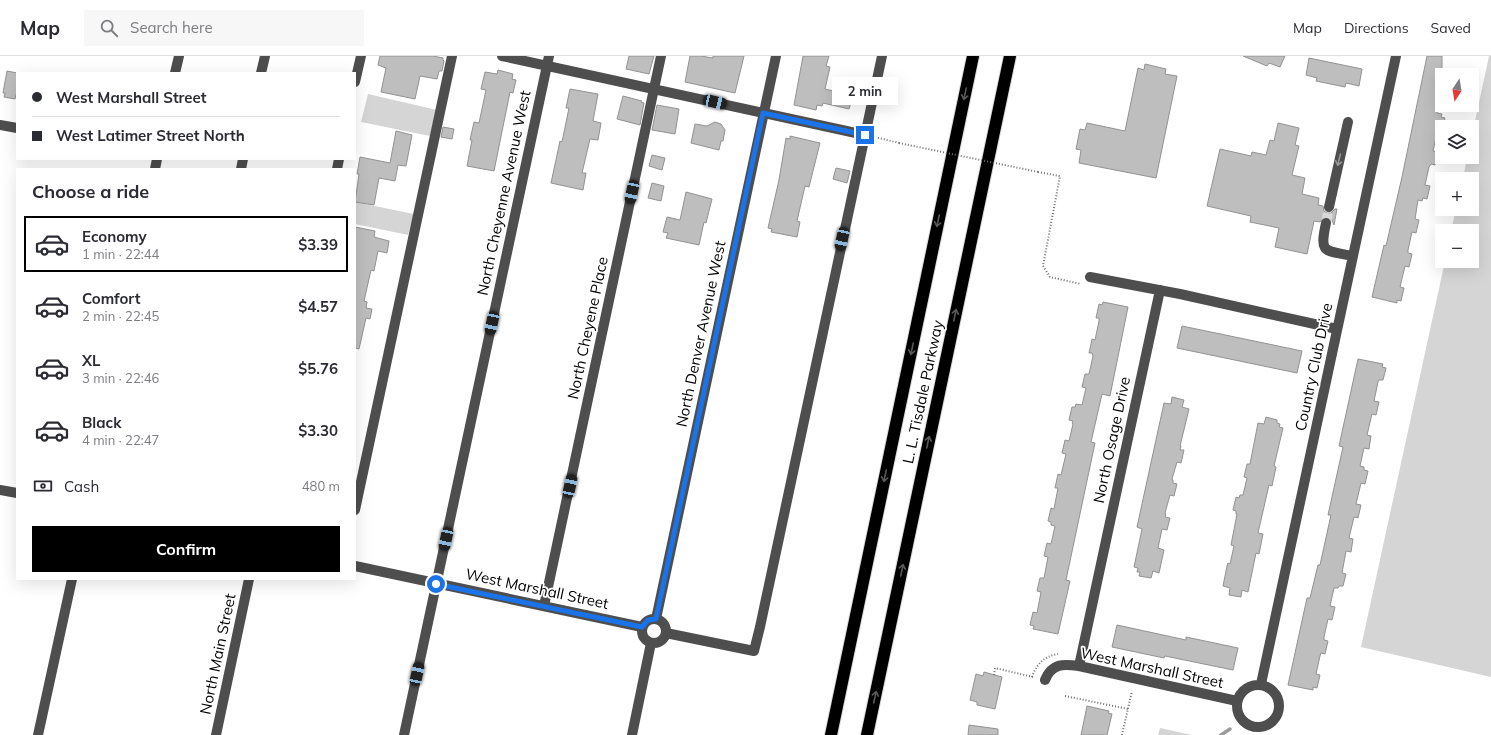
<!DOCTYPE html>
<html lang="en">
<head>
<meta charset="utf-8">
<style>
	body { margin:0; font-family:Mulish,sans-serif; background:#f7f7f7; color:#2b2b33; height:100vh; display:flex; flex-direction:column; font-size:15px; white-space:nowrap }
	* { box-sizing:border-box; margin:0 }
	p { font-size:13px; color:#7c7c81 }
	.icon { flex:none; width:22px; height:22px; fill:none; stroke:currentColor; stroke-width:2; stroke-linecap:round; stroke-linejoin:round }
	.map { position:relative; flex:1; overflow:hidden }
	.sheet { position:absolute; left:16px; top:112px; width:340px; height:412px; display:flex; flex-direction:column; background:#fff; border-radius:0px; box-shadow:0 4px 16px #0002 }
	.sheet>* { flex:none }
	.guide { position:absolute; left:16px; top:16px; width:340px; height:88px; border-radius:0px; box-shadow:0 4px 16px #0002; display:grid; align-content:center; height:88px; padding:0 16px; background:#fff }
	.needle { width:26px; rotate:192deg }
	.buttons { position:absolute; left:1435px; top:12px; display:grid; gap:8px }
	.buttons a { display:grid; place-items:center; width:44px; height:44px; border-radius:0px; background:#fff; box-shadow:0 4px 16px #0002; font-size:20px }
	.end { position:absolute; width:18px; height:18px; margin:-9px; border:5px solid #1a73e8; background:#fff; box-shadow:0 0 0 2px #fff }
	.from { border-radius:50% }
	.bubble { position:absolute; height:28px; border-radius:0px; background:#fff; box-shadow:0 4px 16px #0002; font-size:13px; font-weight:700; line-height:28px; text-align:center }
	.car { position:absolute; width:12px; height:24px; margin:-12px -6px; border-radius:5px; box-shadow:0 0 3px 1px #0007; background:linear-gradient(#222 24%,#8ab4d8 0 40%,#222 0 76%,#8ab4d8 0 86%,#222 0) }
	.guide b { display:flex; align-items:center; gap:14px; height:38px; font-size:15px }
	.guide b+b { border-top:1px solid #e1e1e2 }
	.guide i { width:10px; height:10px; background:#2b2b33 }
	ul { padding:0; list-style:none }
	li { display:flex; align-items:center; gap:12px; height:56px; margin:0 8px 6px; padding:0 8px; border:2px solid transparent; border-radius:0px }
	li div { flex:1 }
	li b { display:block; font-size:15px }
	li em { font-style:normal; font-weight:700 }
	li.current { border-color:#000 }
	li>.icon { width:36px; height:36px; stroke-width:1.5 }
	h2 { padding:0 16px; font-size:18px; line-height:48px }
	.pay { display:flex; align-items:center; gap:10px; height:44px; padding:0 16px; font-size:15px }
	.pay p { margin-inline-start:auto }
	.button { display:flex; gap:8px; margin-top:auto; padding:8px 16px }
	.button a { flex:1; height:46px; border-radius:0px; background:#000; color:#fff; font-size:16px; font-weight:700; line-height:46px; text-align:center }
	header { display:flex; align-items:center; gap:24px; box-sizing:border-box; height:56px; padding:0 20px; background:#fff; border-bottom:1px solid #e1e1e2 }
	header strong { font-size:19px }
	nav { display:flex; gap:22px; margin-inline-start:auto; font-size:14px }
	.search { width:280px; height:36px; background:#f7f7f7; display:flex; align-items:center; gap:10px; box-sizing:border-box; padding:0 14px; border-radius:0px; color:#7c7c81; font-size:15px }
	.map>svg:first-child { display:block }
	.green { fill:#d5d5d5 }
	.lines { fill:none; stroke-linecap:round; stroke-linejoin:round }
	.stream { stroke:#9c9c9c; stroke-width:3.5 }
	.building { fill:#bebebe; stroke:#929292 }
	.minor-tunnel { stroke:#d9d9d9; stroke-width:10; stroke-dasharray:10 5; stroke-linecap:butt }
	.highway-casing { stroke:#dbdbdb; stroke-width:14 }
	.path { stroke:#707070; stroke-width:2; stroke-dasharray:1 2; stroke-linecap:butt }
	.minor { stroke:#4e4e4e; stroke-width:10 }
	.highway { stroke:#000; stroke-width:12 }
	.path-bridge { stroke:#707070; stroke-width:2; stroke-dasharray:1 2; stroke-linecap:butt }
	.oneway { stroke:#595959 }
	.oneway2 { stroke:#959595 }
	.route { stroke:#1a73e8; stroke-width:5 }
	.labels { text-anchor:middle; stroke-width:3.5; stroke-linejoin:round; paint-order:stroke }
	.street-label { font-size:15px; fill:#000; stroke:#fff }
</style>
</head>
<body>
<header>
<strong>Map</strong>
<div class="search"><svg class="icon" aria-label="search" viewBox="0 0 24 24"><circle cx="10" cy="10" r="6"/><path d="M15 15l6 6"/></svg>Search here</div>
<nav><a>Map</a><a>Directions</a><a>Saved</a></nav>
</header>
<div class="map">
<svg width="1491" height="679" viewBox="0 0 1491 679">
	<rect width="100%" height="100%" fill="#fff"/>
	<path class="green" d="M1489,0H1491V621L1361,591L1445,205H1472V175H1451L1456,153H1472V123H1463L1467,101H1472V79Z
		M368,38L437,54L430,80L361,66Z
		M355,146L414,158L408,179L355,168Z
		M1160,672L1192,679H1158Z"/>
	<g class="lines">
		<path class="stream" d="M1221,679L1230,673"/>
	</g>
	<path class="building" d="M380,0H433L443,2V4L444,5L442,15H439L437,23L420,20L415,43L381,36L386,12L378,9Z
		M629,0H654L649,18L626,13Z
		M690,0H701L713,2V0H744L735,37L685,26Z
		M803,0H829L826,10L830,11L825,33L853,40L849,53L823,47L822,50L817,49L816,54L794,49Z
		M1243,0H1285L1280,11L1269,7L1267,10Z
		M1427,0H1442V39L1440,38L1437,57L1442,58L1441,61L1445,62L1442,75L1438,74L1437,77L1433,95L1438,96L1435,109L1431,108L1429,111L1425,129L1430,130L1427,143L1423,142L1422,145L1418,144L1415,163L1419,164L1416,177L1412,176L1408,194V197L1412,198L1409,211L1405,210L1400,231L1404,232L1401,245L1397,244V247L1372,241L1384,189L1386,190L1402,121Z
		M1309,2L1362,13L1359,30L1346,27L1345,31L1316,25L1317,22L1306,19Z
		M1145,8L1166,13L1165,18L1177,20L1156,122L1079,107L1081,94L1076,93L1080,73L1085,74L1087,67L1125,75L1138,12L1144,14Z
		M498,14L513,18L512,23L516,24L513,37L510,36L494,115L467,110L472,84H470L474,66L479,67L486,34L481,33L485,16L497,18Z
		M7,15L17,17V35L15,43L4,41L5,37H3Z
		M570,33L598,38L593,65L601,67L598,84L590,83L582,117H586L583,134L551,127L560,85L562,86L569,52H566Z
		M623,40L642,45L641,46L644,47L640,69L617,63Z
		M657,49L679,53L675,78L652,74Z
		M715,66L721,68L725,74L723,85H721L719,94L691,87L695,68L707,70Z
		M1278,67L1299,72L1295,89L1299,90L1292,119L1305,122L1302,138L1319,142L1318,149L1323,150L1324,155L1327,157H1331L1335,153H1337L1334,169L1331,162L1328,161H1324L1320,166L1314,165L1307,198L1275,191L1279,172L1250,166L1251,160L1207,150L1220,93L1251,100L1252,96L1266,99L1270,84L1274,85Z
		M443,71L454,73L452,83L441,81Z
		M396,75L412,79L406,110L398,109L395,125L379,122L374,149L355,146L359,118H357L360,101L390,107Z
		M790,80L820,87L809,131L805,130L797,165L800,166L797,181L771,176L772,173L768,172L779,124L786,82L790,83Z
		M652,99L665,102L662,114L649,110Z
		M836,112L850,115L847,127L833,123Z
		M652,127L664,130L661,145L648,142Z
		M686,136L712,143L706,167L704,166L699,189L666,182L668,177L663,176L667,161L680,164Z
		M355,171L375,175L374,181L389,185L387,197L378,195L374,215L371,214L364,245L367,246L366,252L372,253L370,263L366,262L359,293L355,292Z
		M1103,246L1128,251L1110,340L1102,338L1091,386L1095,387L1066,524L1070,525L1058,578L1033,573L1034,570L1030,569L1033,556L1037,557L1041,536L1037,535L1040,522H1044L1048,501L1044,500L1047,487L1051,488L1055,470L1051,469V466L1048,465L1051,452L1054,453L1058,432H1055L1058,418L1061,419L1066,398L1062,397L1065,384L1069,385L1073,368L1072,367L1073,365L1069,364L1072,351H1075L1076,348L1082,349L1086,332L1082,331L1085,318H1089L1093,300L1092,297H1089L1092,283L1095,284L1099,265V262H1096L1099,248L1102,249Z
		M1182,270L1302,295L1297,317L1177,292Z
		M1358,303L1383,308L1382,311L1386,312L1383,324H1379L1378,326L1374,345L1379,346L1376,359L1372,358L1367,379L1371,380L1369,393L1364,392L1360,410L1364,411V414L1368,415L1365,428L1361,427L1356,448L1361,449L1358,462L1354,461L1349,482L1353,483L1351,496L1346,495L1342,517L1346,518L1343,530H1339L1338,532H1334L1330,550L1335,551L1332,564L1328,563L1324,581V584L1328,585L1325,598L1321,597L1320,600L1316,618L1320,619L1317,632L1313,631V634L1288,629L1307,542H1310L1318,509H1320L1331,459H1328L1343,391L1339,390Z
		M1172,341L1184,344L1182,351L1189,353L1180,390H1181L1180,394H1184L1181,407L1177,406L1172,423L1173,424V427L1177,428L1174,440L1170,439L1165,457L1166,458L1165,461L1170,462L1167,474L1162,473L1158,492L1164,494L1159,517L1153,515L1151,522L1139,520L1140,516H1137L1138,512L1134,511L1142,473L1137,471L1164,347L1171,348Z
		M1266,361L1277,364V367L1280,368L1279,371L1283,372L1274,410L1276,411L1272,430L1269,429L1258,477L1263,478L1259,498L1256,497L1248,536L1242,534L1241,541L1229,539L1230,532L1223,530L1227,510L1228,507L1230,508L1234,490L1231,489L1237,458H1236V455L1233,454L1236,441L1239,442L1240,439H1243L1247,422L1244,421L1247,408H1250L1258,367L1264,368Z
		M1117,569L1186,584V581L1238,592L1233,614L1165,600L1164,602L1112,591Z
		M984,616L1002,621L995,653L977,649V646L970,644L976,618L983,620Z
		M1087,650L1109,655L1108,657L1112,658L1107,679H1081Z
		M969,669L998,673V679H968Z"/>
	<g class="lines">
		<path class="minor-tunnel" d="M1326,167L1329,151"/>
		<g class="highway-casing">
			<path id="highway" d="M831,679L973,0
				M867,679L1010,0"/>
		</g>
		<path class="path" d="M875,81L899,87
			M1038,116L1060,120L1043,210L1050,221L1081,228
			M994,619L995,612L1033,621
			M1032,621C1036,609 1044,600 1058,598
			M1065,640L1128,653
			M1122,679L1132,635"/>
		<path class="minor" d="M502,0L865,79
			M175,17L179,0
			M261,17L265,0
			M355,26L361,0
			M0,69L17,72
			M155,113L157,103
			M241,113L243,103
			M337,113L339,103
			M1329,151L1348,66
			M1326,167C1319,199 1325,194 1353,200
			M1090,221L1180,238L1337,273
			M0,434L17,437
			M355,454L452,0
			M355,510L642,571
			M544,550L661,0
			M642 575a12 12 0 1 1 24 0a12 12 0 1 1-24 0Z
			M656,563L776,0
			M666,577L754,595L760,571L882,0
			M1079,610L1160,234
			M1045,624C1052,607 1063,608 1079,610L1237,645
			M1261,628L1396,0
			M1237 650a21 21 0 1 1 42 0a21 21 0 1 1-42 0Z
			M38,679L72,523
			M216,679L249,523
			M404,679L549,0
			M632,679L651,587"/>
		<use href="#highway" class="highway"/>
		<path class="path-bridge" d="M899,87L1038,116"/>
	</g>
	<defs><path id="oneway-shaft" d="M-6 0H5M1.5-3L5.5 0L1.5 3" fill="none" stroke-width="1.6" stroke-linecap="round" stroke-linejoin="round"/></defs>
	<g class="oneway">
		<use href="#oneway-shaft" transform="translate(965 38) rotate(102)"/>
		<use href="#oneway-shaft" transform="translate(938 165) rotate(102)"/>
		<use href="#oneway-shaft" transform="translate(955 259) rotate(-78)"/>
		<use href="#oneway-shaft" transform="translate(912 293) rotate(102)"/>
		<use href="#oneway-shaft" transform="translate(928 386) rotate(-78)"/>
		<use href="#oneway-shaft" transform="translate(885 420) rotate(102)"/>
		<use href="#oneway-shaft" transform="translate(902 514) rotate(-78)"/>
		<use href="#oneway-shaft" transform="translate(875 641) rotate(-78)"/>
	</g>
	<use class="oneway2" href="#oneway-shaft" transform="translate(1339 104) rotate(103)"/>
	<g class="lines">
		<path class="route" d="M436,528L642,571L648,564L656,563L763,57L865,79"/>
	</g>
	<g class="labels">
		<g class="street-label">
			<text transform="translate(504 137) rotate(-78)" y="5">North Cheyenne Avenue West</text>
			<text transform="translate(588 272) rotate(-78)" y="5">North Cheyene Place</text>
			<text transform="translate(701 278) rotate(-78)" y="5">North Denver Avenue West</text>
			<text transform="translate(1314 311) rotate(-78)" y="5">Country Club Drive</text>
			<text transform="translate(923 336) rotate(-78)" y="5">L. L. Tisdale Parkway</text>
			<text transform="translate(1112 384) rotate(-78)" y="5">North Osage Drive</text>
			<text transform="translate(537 533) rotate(12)" y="5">West Marshall Street</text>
			<text transform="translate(218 598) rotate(-78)" y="5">North Main Street</text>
			<text transform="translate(1152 612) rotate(12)" y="5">West Marshall Street</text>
		</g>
	</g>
</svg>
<div class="buttons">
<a><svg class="needle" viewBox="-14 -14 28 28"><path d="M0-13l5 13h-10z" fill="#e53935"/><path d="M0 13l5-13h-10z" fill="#7c7c81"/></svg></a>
<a><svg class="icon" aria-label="layers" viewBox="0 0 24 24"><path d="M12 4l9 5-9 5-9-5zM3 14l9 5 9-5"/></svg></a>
<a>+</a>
<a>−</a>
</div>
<i class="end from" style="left:436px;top:528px"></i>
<i class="end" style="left:865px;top:79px"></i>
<div class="bubble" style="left:832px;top:21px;width:66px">2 min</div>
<i class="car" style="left:715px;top:46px;rotate:103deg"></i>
<i class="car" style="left:632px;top:136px;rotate:192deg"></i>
<i class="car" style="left:842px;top:183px;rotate:192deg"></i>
<i class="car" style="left:492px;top:267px;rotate:192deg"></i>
<i class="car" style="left:570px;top:430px;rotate:12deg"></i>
<i class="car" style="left:446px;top:483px;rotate:192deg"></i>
<i class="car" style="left:417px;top:618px;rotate:12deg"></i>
<div class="guide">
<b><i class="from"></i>West Marshall Street</b>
<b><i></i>West Latimer Street North</b>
</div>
<section class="sheet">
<h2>Choose a ride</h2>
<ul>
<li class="current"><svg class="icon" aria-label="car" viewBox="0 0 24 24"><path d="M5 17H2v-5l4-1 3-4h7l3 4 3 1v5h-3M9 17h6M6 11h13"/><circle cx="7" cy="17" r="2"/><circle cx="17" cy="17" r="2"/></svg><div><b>Economy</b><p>1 min · 22:44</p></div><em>$3.39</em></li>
<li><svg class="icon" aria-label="car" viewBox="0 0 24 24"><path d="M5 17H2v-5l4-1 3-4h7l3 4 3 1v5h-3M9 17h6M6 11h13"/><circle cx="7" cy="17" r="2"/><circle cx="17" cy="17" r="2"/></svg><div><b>Comfort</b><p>2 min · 22:45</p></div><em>$4.57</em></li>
<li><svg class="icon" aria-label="car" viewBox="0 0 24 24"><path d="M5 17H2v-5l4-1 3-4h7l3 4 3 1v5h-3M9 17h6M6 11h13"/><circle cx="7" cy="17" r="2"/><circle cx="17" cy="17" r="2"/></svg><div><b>XL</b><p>3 min · 22:46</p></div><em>$5.76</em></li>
<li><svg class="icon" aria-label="car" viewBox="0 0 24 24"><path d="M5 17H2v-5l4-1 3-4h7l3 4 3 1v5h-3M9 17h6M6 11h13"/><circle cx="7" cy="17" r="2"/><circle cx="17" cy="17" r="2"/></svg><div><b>Black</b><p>4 min · 22:47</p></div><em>$3.30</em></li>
</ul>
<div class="pay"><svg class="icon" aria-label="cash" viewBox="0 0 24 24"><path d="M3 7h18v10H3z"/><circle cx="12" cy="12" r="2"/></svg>Cash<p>480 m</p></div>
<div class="button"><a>Confirm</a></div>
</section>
</div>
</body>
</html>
